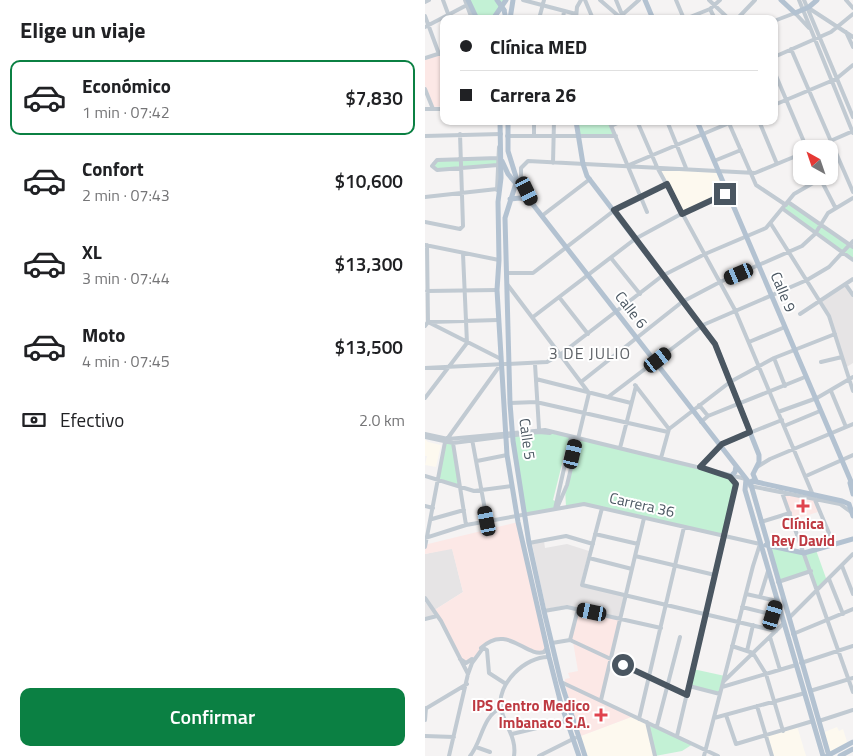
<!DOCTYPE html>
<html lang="es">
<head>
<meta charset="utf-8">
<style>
	body { margin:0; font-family:"Titillium Web",sans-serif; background:#f6f6f6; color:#202124; height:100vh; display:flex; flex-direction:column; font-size:19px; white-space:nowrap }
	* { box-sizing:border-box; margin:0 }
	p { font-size:16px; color:#757577 }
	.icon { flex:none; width:28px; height:28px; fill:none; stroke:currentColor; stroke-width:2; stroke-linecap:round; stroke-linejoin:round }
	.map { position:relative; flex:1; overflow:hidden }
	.side { display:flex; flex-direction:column; background:#fff; width:425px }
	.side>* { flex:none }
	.hud { position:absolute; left:15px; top:15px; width:338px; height:110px; border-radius:10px; box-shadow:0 1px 4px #0004; display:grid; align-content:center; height:110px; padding:0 20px; background:#fff }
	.needle { width:32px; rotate:320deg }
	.controls { position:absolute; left:368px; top:140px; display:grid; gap:10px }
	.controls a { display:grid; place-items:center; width:45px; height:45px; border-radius:10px; background:#fff; box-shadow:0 1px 4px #0004; font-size:25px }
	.end { position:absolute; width:22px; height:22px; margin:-11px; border:6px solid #4a5661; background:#fff; box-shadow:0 0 0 2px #fff }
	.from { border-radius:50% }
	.car { position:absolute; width:15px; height:30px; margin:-15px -8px; border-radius:6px; box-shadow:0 0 4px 1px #0007; background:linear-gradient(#222 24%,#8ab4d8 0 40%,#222 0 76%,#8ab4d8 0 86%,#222 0) }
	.hud b { display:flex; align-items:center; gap:18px; height:48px; font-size:19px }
	.hud b+b { border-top:1px solid #e0e0e0 }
	.hud i { width:12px; height:12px; background:#202124 }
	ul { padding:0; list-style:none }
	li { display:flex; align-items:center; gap:15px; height:75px; margin:0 10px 8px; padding:0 10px; border:2px solid transparent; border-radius:10px }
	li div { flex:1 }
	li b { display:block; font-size:19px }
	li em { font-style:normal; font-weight:600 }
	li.selected { border-color:#0b8043 }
	li>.icon { width:45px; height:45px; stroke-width:1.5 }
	h2 { padding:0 20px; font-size:22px; line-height:60px }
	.pay { display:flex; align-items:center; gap:12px; height:55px; padding:0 20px; font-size:19px }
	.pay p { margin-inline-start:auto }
	.action { display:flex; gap:10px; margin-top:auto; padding:10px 20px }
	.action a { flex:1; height:58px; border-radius:10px; background:#0b8043; color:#fff; font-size:20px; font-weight:600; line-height:58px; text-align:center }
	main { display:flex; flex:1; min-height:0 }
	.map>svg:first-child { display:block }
	.commercial { fill:#fdf9ef }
	.education { fill:#e6e4e5 }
	.medical { fill:#fce8e6 }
	.green { fill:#c3f1d5 }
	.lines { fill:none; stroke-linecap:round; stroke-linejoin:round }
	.minor { stroke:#c1cad2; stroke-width:4 }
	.major { stroke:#b3c2d1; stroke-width:5 }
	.major-bridge { stroke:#b3c2d1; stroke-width:5 }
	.route { stroke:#4a5661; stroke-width:6 }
	.health-dot { fill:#e0444e; stroke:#fff; stroke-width:2 }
	.labels { text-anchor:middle; stroke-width:4; stroke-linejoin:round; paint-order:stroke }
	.street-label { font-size:15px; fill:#4a5661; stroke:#fff }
	.health-label { font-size:15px; font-weight:bold; fill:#be3a42; stroke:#fff }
	.neighbourhood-label { font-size:16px; letter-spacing:1px; fill:#5f6368; stroke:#fff }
</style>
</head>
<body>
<main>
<section class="side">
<h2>Elige un viaje</h2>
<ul>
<li class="selected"><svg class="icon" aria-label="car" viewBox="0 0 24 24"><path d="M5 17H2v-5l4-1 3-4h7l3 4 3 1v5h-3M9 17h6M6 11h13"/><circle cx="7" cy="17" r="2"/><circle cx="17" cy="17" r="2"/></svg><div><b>Económico</b><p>1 min · 07:42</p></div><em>$7,830</em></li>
<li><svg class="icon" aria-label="car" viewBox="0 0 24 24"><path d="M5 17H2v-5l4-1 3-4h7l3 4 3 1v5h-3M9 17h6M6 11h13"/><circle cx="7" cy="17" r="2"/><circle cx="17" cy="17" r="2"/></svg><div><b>Confort</b><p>2 min · 07:43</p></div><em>$10,600</em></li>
<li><svg class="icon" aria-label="car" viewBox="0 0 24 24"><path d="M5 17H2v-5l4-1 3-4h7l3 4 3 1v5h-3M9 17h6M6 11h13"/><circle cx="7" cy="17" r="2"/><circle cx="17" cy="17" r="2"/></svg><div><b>XL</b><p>3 min · 07:44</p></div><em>$13,300</em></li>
<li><svg class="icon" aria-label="car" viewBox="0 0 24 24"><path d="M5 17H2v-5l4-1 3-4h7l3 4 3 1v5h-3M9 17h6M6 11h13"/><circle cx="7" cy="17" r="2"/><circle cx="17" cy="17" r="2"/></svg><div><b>Moto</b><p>4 min · 07:45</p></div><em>$13,500</em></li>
</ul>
<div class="pay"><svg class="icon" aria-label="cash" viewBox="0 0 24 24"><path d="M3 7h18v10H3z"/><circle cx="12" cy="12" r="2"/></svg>Efectivo<p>2.0 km</p></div>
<div class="action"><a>Confirmar</a></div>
</section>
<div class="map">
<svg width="428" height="756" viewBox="0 0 428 756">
	<rect width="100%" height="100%" fill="#f5f3f3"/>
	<path class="commercial" d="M232,167L293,170L302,193L257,214Z
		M0,439L3,442L16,445L11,467L0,465L2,456H0Z
		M209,716L222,722L230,756H160L153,737Z
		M372,726L381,756H347L342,736Z
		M412,727L414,731L418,729L423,745L404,755L397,733Z"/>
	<path class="education" d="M421,285L428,295V363L420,368L404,316L395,301Z
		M119,541L120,548L142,544L164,551L155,586L199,596L194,617L142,605L121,609L107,544Z
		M27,548L38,592L8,611L12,616L0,619V602L6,609L0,598V554Z"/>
	<path class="medical" d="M19,54V106L9,107L0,85V60Z
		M358,492L391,499L396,511L368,520Z
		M93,522L120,650L113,653L99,646L71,639L56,649L45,662H38L8,611L38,592L27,549L0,554V548L3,544Z
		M153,609L195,618L176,700L209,716L153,737L140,683V679L145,678L143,673L153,671L148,642L145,640Z"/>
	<path class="green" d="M44,0H81L68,19H52Z
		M151,121H184L191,136L154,137Z
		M73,158V165L12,170L7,163L10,161Z
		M363,202L428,247V260L358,209Z
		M119,432L146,437L145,447L141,448L128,500L132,502L130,509L101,513L87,436Z
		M152,438L305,477L311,484L299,537L160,504L141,507L140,488Z
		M20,442L28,443L35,486L13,478Z
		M342,546L379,553L391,550L402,581L393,591L386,571L353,582Z
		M268,669L300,676L295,694L264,686Z
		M222,722L268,744L257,751L230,756Z"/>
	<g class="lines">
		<path class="minor" d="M18,0L25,19
			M40,0L47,19
			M98,0L151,14
			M160,0L168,19
			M175,0L197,19
			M191,0L198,17
			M251,0L259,19
			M284,0L304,19
			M374,0L428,133
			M379,0L428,117
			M421,0L428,8
			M0,2L4,0
			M382,7L428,37
			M285,9L290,19
			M197,15L214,0
			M0,16L14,54
			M114,19L119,0
			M138,19L139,11
			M151,19L152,7L156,0
			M260,19L285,9L295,0
			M312,19L330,0
			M349,21L370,13L384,28
			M0,27L42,5
			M421,32L428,47
			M366,49L428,192
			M349,57L406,32L428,14
			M0,58L19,52
			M349,71L382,149
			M0,89L8,109
			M349,105L411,79L428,65
			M0,109H19
			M184,121L222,212
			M212,121L232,167L310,310L409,545
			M242,121L261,168
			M303,121L331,185L361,205
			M334,121L352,164
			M186,126L197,121
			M0,136L76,134
			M82,136H191
			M109,136V121
			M387,149L428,131
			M73,158L12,160L7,166L12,170L73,165
			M289,161L316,150
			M128,163L129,121
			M204,165L309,121
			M394,176L410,207
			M72,190L74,147
			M0,197L72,189
			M105,198L96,180V168L103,161L330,173L376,154
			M363,202L428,247
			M358,209L428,260
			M118,215L165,179
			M0,222L35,229L38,226L35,134
			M346,224L404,316L428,391
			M0,245L74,260
			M186,258L215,294
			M82,273H108L191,209L242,184
			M82,284L164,393L142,485L132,508
			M421,285L428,295
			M2,291L72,290
			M134,297L163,334
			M375,314L428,279
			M108,317L210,239L256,214L302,193
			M3,322L76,359
			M5,322L73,320
			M0,326L3,322L2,245
			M324,342L360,327
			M349,358L360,386
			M396,362L417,357
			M110,364L114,429
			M0,368L122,362L136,354L237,276L280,254L341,228L369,194L395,179
			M111,379L206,403
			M156,382L257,302L295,282L377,246L390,234L403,213L428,198
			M210,385L244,429
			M406,391L421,427
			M183,397L278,325L382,280L404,267L428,241
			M0,398L42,343L38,254
			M85,403L111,402L243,432
			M274,405L283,416
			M353,412L392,398L428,377
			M276,422L283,416L380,377
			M359,426L395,411
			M0,434L23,439L120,430L321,479
			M0,437L28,443L114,432L125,433
			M47,439L63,526
			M28,443L41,525
			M195,448L211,386
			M236,458L244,429L305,382L349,358L410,334
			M52,461L82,455
			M275,467L297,444L357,420
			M332,467L345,459L428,424
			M0,476L49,491L87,486
			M381,476L428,455
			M325,486L415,504L426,512
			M355,487L428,692
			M0,506L8,508
			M177,508L157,585L351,631
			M130,509L146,437
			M7,519L39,510
			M336,522L365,513
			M170,534L213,544
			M0,538L41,525L159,504L335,544L328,566L279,756
			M104,543L141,536L168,544
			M0,547L20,442L76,364
			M210,556L290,575
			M164,558L207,569
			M417,566L428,594
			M404,579L418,614
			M353,582L386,571
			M321,594L352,601L348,615
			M335,597L343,571
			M0,598L16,621L43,674
			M317,607L357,617
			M119,611L142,607L236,628
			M364,618L428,554
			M0,619L12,616
			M368,634L428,609
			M345,637L355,670
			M145,640L153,609
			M127,643L145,640L263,695
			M307,646L328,653L341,674L358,731
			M56,648C82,623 101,658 119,652L122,648
			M322,651L328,625
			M35,659L41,663L47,659
			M376,663L428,646
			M299,681L359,623
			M136,682L293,756
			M264,686L295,694
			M297,687L371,665
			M385,691L428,678
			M176,700L219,518
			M332,706L347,756
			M0,709L42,684
			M301,715L311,744L388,721
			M289,718L380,693
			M214,719L259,527
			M0,720L1,708
			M394,721L428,710
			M222,722L230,756
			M232,726L255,637
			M87,734L141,721
			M0,736L29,737
			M252,736L311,484L307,478
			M51,747L65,752
			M24,756L43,674L47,663L58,648L62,650L64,673L81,684
			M45,756C57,742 57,716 76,708
			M89,756C92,737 79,725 76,708C71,684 101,656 124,657
			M114,756L150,738"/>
		<path class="major" d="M43,0L52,19
			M220,0L228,19
			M356,0L370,13L384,7L392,0
			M79,10L81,19
			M68,19L81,0
			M85,19L88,0
			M75,121L76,178L73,202L74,260L72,290L82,455L93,522L124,657L136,704L154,756
			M83,121V151L92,180L80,218L85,403L88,441L104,543L119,611L136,682L160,756
			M151,121L158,164L162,176L290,344L334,455V462L328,474L331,481
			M272,121L428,486
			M99,193L326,485L404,756
			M85,199L95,198L104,200
			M305,477L310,472L311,466
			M321,479L320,490L398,756
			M327,481L417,501L424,504L428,516
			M425,483L428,494
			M341,545L379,553L428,539
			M402,756L428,742
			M415,756L428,749"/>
		<path class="major-bridge" d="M72,0L79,10
			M77,161L83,174L99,193"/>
	</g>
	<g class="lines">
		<path class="route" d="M198,665L262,695L311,484L305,477L275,467L297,444L325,432L290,344L189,210L242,184L257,214L300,194"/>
	</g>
	<g class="health-dot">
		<path d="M375.5 498.5h5v5h5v5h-5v5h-5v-5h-5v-5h5z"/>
		<path d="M173.5 707.5h5v5h5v5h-5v5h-5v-5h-5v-5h5z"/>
	</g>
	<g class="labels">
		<g class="street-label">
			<text transform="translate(358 292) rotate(67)" y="5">Calle 9</text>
			<text transform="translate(206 310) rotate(52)" y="5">Calle 6</text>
			<text transform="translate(102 439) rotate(82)" y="5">Calle 5</text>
			<text transform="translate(217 505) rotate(13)" y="5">Carrera 36</text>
		</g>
		<g class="health-label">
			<text x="378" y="529">Clínica<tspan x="378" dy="17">Rey David</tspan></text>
			<text x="165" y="711" text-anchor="end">IPS Centro Medico<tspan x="165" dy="17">Imbanaco S.A.</tspan></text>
		</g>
		<g class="neighbourhood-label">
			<text x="165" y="359">3 DE JULIO</text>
		</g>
	</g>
</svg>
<div class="controls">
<a><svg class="needle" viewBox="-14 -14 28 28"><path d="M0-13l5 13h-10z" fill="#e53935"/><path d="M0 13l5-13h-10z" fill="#757577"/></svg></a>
</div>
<i class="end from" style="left:198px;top:665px"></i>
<i class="end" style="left:300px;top:194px"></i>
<i class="car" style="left:102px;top:191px;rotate:154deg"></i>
<i class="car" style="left:314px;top:274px;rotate:247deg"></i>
<i class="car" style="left:233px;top:360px;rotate:52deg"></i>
<i class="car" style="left:148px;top:454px;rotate:13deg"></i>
<i class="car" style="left:62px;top:521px;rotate:349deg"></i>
<i class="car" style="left:167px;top:612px;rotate:282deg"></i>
<i class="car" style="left:348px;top:615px;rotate:17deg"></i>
<div class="hud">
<b><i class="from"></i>Clínica MED</b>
<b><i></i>Carrera 26</b>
</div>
</div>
</main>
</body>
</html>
